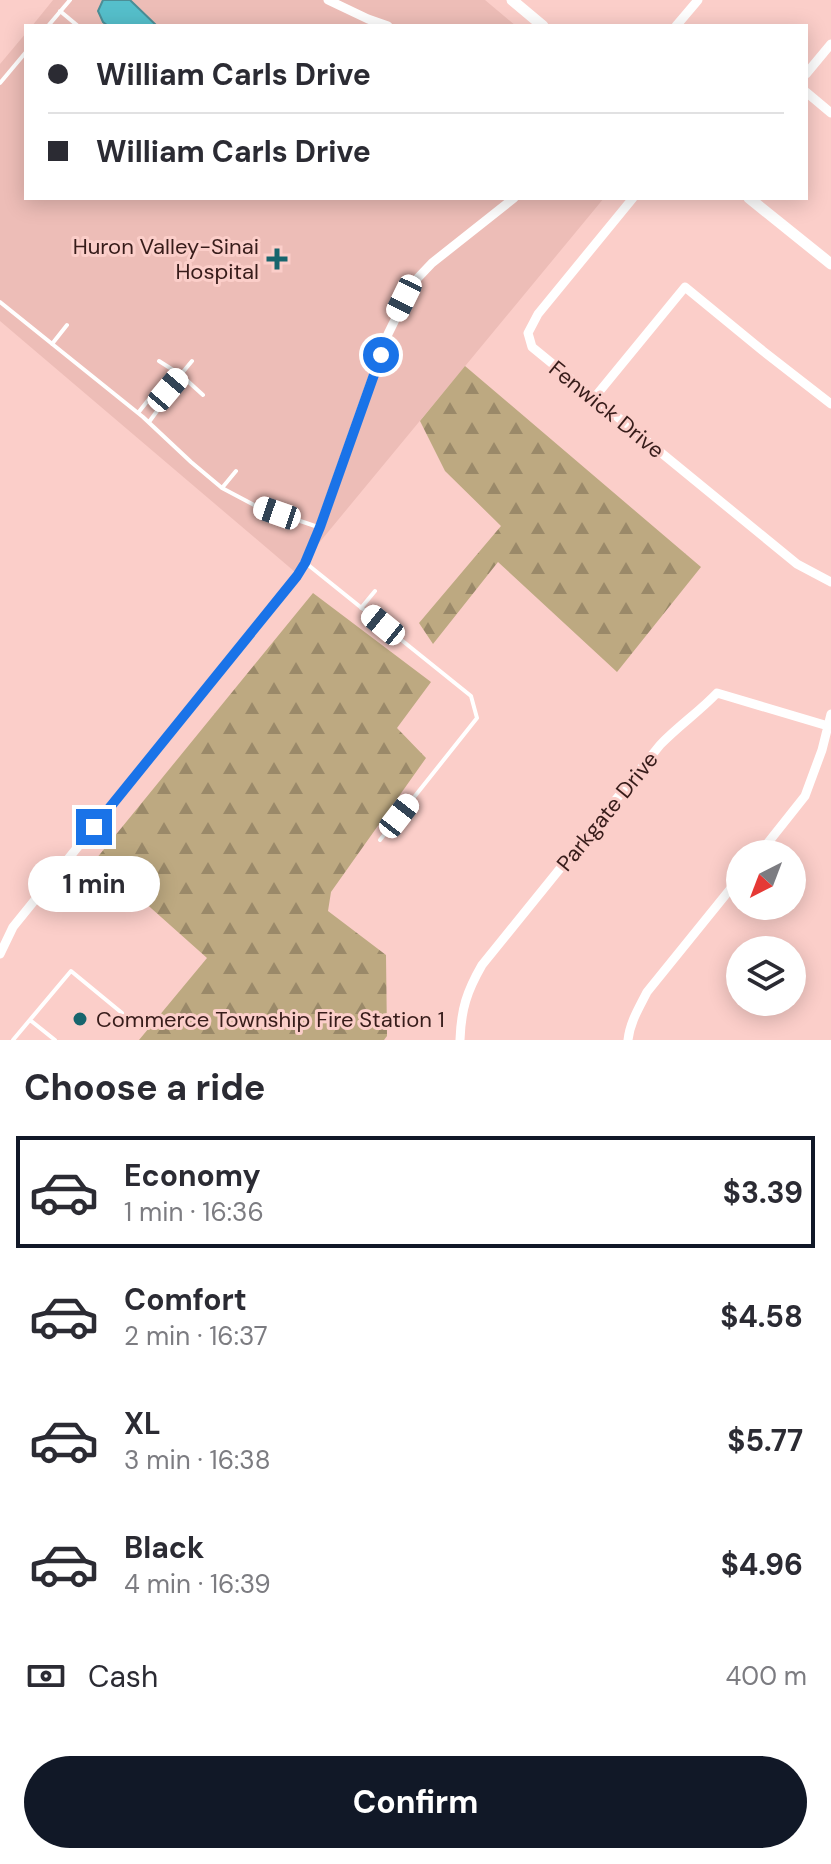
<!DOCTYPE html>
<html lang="en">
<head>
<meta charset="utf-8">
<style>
	body { margin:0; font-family:"DM Sans",sans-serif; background:#f2f2f3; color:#2b2b33; height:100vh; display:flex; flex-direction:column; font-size:30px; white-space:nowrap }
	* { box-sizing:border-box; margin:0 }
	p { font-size:26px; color:#7c7c81 }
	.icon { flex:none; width:44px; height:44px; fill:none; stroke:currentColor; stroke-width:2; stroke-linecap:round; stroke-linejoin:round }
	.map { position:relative; height:1040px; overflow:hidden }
	.details { display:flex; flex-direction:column; background:#fff; flex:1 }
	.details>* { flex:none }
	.top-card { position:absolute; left:24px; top:24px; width:784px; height:176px; border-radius:0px; box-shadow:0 4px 20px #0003; display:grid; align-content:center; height:176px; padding:0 24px; background:#fff }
	.needle { width:52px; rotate:222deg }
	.tools { position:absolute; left:726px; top:840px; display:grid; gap:16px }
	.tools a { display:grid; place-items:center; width:80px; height:80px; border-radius:50%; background:#fff; box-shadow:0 4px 20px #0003; font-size:40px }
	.end { position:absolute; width:36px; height:36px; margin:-18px; border:10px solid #1a73e8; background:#fff; box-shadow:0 0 0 4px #fff }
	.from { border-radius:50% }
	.bubble { position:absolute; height:56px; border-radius:28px; background:#fff; box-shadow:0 4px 20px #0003; font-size:26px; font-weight:700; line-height:56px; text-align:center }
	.car { position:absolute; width:24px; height:48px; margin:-24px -12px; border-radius:10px; box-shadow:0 0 6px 2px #0007; background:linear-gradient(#fff 24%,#345 0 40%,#fff 0 76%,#345 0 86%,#fff 0) }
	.top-card b { display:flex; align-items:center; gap:28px; height:76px; font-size:30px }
	.top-card b+b { border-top:2px solid #e1e1e2 }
	.top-card i { width:20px; height:20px; background:#2b2b33 }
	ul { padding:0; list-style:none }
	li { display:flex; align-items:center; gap:24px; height:112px; margin:0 16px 12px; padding:0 8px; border:4px solid transparent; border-radius:0px }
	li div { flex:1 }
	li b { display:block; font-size:30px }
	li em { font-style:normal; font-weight:700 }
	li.active { border-color:#111827 }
	li>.icon { width:72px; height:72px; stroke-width:1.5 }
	h2 { padding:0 24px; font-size:36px; line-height:96px }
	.pay { display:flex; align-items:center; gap:20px; height:88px; padding:0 24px; font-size:30px }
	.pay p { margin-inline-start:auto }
	.action { display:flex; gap:16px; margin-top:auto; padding:16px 24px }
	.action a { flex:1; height:92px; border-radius:48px; background:#111827; color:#fff; font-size:32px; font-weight:700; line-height:92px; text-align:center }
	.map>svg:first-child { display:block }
	.built { fill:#edbdb7 }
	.forest { fill:url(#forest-firs) }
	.water { fill:#55bfcb; stroke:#4c8e96; stroke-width:2 }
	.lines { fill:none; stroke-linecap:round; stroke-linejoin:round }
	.service { stroke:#fff; stroke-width:4 }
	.minor { stroke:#fff; stroke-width:9 }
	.tertiary { stroke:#fff; stroke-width:11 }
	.route { stroke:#1a73e8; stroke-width:10 }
	.poi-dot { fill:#17656d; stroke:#fbcec9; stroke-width:3 }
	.labels { text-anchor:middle; stroke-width:6; stroke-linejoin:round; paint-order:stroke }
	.poi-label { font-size:22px; fill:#371c1a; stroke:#fbcec9; text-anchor:end }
	.street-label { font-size:22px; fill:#371c1a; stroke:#fbcec9 }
</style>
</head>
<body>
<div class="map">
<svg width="831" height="1040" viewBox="0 0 831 1040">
	<defs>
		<pattern id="forest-firs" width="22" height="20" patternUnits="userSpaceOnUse" patternTransform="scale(2)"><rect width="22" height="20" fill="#bda981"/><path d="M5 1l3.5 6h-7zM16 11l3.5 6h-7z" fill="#9a8969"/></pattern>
	</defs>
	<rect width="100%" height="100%" fill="#fbcec9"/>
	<path class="built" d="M53,0H485L516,26H32Z
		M26,33V198H604L295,572L0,321V64Z"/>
	<path class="forest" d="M465,366L701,567L617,672L498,562L433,644L419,623L501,526L445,471L420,421Z
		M313,593L431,682L397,728L426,758L331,892L328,911L386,955L387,1036L384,1040H139L207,958L96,859Z"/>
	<path class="water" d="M103,0H130L157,26H108L103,22L98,11Z"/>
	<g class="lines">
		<path class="service" d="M60,11L78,26
			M48,26L70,0
			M0,83L26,52
			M0,302L143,417L191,462L222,488L256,506L318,527
			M52,344L67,325
			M159,361L181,375L203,395
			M138,413L153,394L168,390
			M149,422L168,396V390L192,361
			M222,488L236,471
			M307,564L471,696L477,718L380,840
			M361,608L375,591
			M30,1020L55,1040
			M13,1040L71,971L122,1013"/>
		<path class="minor" d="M328,0L368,19L388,26
			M676,26L698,0
			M806,74L831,44
			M806,92L831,113
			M633,198L538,314L528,333L532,347L797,564L831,582
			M594,398L685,287L763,351L831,404
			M759,854L805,796L822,750L831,714
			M0,954L13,927L297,576L305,563L320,527L388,334L413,283L432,263L514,198
			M460,1040C461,1009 467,991 482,965L660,745C678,726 699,712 717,693L828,726
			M628,1040C630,1022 639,1008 647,992L740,877"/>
		<path class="tertiary" d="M512,0L543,26
			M749,198L831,264"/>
	</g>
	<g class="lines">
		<path class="route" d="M94,827L297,576L305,563L320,527L381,355"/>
	</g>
	<g class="poi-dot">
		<path d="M273 247h8v8h8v8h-8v8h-8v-8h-8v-8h8z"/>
		<circle cx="80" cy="1019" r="8"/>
	</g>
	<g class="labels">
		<g class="poi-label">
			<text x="259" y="254">Huron Valley-Sinai<tspan x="259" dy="25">Hospital</tspan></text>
			<text x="96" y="1027" text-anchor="start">Commerce Township Fire Station 1</text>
		</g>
		<g class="street-label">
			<text transform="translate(607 409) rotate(39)" y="8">Fenwick Drive</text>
			<text transform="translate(607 811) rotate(-51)" y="8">Parkgate Drive</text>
		</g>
	</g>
</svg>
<div class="tools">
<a><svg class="needle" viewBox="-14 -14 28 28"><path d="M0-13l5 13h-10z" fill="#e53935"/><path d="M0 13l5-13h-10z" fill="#7c7c81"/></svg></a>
<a><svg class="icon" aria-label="layers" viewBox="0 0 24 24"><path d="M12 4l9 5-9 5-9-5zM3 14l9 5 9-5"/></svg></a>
</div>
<i class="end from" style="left:381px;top:355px"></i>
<i class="end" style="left:94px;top:827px"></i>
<div class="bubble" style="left:28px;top:856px;width:132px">1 min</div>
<i class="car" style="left:404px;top:298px;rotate:206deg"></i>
<i class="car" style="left:168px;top:390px;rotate:40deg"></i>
<i class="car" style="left:277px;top:513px;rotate:289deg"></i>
<i class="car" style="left:383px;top:625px;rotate:309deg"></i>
<i class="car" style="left:399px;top:816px;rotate:38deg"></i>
<div class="top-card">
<b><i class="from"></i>William Carls Drive</b>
<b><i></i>William Carls Drive</b>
</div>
</div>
<section class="details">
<h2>Choose a ride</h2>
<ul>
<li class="active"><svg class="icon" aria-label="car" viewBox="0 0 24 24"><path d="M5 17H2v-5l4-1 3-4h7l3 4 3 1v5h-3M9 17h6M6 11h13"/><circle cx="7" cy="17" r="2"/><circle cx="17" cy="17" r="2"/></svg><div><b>Economy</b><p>1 min · 16:36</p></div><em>$3.39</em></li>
<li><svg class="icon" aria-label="car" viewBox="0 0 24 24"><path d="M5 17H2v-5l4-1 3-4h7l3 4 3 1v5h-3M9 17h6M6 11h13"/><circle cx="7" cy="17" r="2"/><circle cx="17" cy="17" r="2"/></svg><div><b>Comfort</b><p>2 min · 16:37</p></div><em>$4.58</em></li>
<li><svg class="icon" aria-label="car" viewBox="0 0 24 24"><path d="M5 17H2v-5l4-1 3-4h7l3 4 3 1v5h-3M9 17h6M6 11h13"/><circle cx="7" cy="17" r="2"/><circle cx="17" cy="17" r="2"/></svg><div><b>XL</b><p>3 min · 16:38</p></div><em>$5.77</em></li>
<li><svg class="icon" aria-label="car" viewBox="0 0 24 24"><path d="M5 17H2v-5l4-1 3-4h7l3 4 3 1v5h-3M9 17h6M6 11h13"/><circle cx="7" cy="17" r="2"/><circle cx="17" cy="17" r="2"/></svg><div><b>Black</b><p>4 min · 16:39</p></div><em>$4.96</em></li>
</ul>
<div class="pay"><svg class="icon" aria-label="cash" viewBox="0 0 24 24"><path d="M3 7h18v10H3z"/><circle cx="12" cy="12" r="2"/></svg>Cash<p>400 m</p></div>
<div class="action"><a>Confirm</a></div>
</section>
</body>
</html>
